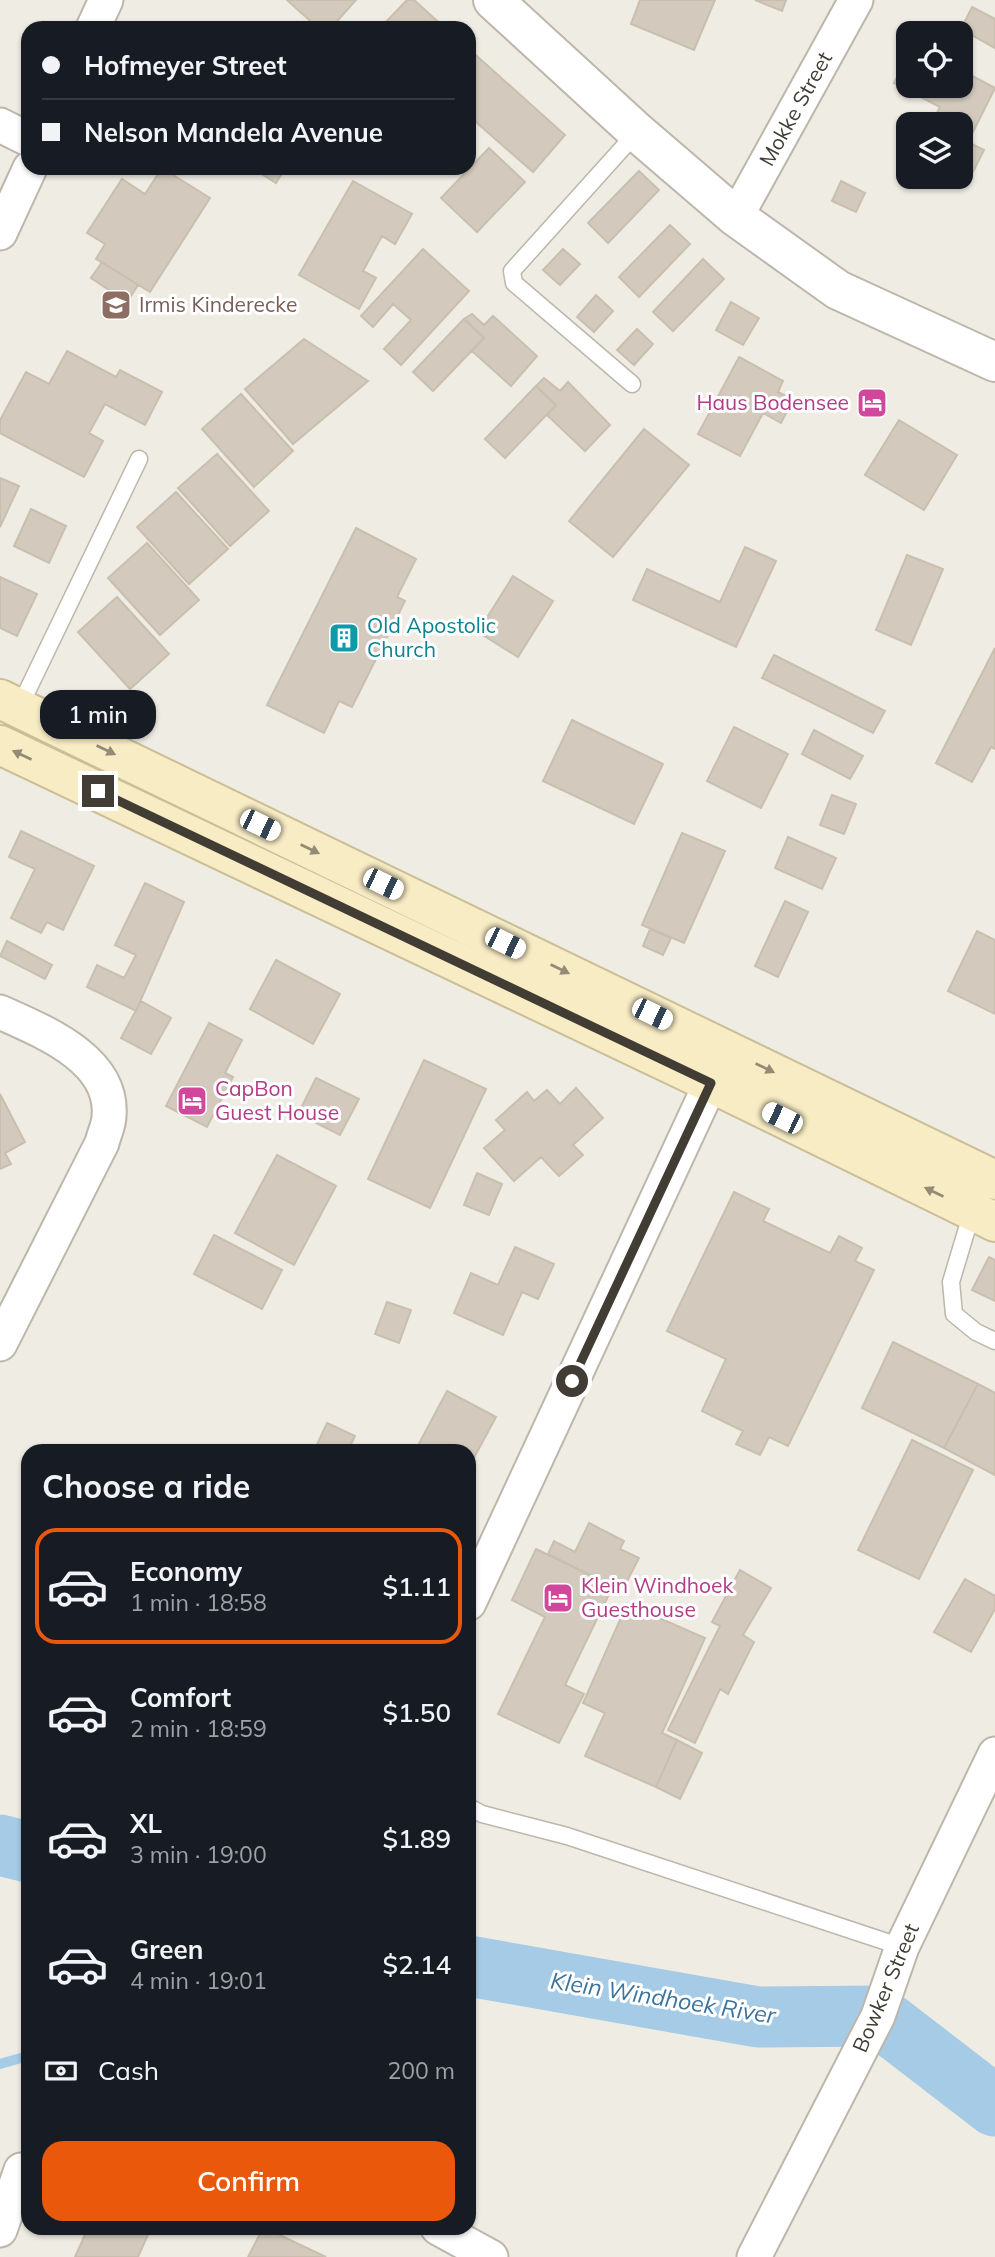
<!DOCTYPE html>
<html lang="en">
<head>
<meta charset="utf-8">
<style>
	body { margin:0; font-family:Mulish,sans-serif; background:#20242c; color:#f1f3f6; height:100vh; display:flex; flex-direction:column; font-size:26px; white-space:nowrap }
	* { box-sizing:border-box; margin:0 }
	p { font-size:23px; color:#9ea1a6 }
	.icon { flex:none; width:38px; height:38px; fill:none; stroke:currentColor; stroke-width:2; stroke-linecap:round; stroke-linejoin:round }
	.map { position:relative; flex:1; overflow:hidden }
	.sheet { position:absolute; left:21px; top:1444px; width:455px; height:791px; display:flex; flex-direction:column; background:#171b24; border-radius:21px; box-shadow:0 2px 5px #0004 }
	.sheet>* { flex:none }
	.guide { position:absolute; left:21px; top:21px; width:455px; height:154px; border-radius:21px; box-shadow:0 2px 5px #0004; display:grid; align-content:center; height:154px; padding:0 21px; background:#171b24 }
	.controls { position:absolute; left:896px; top:21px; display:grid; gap:14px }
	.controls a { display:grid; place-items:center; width:77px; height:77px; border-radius:14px; background:#171b24; box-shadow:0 2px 5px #0004; font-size:35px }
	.end { position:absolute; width:32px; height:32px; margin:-16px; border:9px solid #413c34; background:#fff; box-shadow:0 0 0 4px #fff }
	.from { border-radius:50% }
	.bubble { position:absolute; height:49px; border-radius:21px; background:#171b24; box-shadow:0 2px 5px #0004; font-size:23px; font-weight:600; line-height:49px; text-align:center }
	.car { position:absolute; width:21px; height:42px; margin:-21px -10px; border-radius:9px; box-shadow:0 0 5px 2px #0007; background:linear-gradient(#fff 24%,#345 0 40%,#fff 0 76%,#345 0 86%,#fff 0) }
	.guide b { display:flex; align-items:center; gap:24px; height:66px; font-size:26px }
	.guide b+b { border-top:2px solid #363941 }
	.guide i { width:18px; height:18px; background:#f1f3f6 }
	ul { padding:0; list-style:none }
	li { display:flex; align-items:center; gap:21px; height:116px; margin:0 14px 10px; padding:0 7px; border:4px solid transparent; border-radius:21px }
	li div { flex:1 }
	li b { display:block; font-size:26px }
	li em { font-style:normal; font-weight:600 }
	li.selected { border-color:#ea580c }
	li>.icon { width:63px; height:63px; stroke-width:1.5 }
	h2 { padding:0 21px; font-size:32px; line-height:84px }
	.pay { display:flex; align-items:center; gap:18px; height:77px; padding:0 21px; font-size:26px }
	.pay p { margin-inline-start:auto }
	.button { display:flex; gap:14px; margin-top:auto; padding:14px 21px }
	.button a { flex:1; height:80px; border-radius:21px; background:#ea580c; color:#fff; font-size:28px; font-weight:600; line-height:80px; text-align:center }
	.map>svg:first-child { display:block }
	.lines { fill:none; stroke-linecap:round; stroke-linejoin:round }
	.stream { stroke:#a5cbe6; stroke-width:10 }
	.river { stroke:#a5cbe6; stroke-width:61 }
	.building { fill:#d3cabd; stroke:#c9bfae; stroke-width:2 }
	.service-casing { stroke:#bdb6aa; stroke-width:19 }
	.minor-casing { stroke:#bdb6aa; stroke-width:37 }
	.tertiary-casing { stroke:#bdb6aa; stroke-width:42 }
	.secondary-casing { stroke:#cabe97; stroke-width:42 }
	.service { stroke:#fff; stroke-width:16 }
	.minor { stroke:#fff; stroke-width:33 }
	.tertiary { stroke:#fff; stroke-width:38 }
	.secondary { stroke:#f8ecc5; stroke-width:38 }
	.oneway { fill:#938b75 }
	.route { stroke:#413c34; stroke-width:9 }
	.labels { text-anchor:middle; stroke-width:6; stroke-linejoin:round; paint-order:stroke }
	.street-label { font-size:21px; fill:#413c34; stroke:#fff }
	.education-label { font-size:21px; fill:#785e54; stroke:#fff; text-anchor:start }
	.hotel-label { font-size:21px; fill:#b23c85; stroke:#fff; text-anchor:start }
	.culture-label { font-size:21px; fill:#0d838f; stroke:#fff; text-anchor:start }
	.water-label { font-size:23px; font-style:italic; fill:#3b749f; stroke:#fff }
</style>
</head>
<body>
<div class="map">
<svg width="995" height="2257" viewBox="0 0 995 2257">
	<rect width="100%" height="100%" fill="#efece3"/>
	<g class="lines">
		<path class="stream" d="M0,2064L28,2056"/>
		<path class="river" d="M0,1845L28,1852
			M469,1966L758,2017L878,2016L995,2106"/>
	</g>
	<path class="building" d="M287,0H356L331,28H318Z
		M407,0H414L445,28H380Z
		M640,0H715L694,50L631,24Z
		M755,0H786L782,11Z
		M972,7L995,19V48L961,29Z
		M469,49L565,135L533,172L469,116Z
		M908,55V86H961V70L995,88L968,142L984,150L973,172L961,166V124H931L940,107L894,83Z
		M489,148L525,182L477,232L441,198Z
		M162,168L210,198L150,292L96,259L105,244L87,233L122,179L145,194Z
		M252,168H285L276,183Z
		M639,171L659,190L608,243L588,223Z
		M353,181L412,214L395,244L382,236L363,271L376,278L359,309L299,275Z
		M841,181L865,193L856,212L832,201Z
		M670,225L690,244L639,297L619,277Z
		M423,249L469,291L401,365L384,349L411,320L393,304L373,327L361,316Z
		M563,249L580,264L560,285L543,270Z
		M703,259L724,279L673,331L653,312Z
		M102,262L138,285L127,302L91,278Z
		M596,295L613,311L594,332L577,317Z
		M731,302L759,318L743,345L716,330Z
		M472,314L484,325L493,316L537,356L511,386L472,351L484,338L464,319Z
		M464,319L484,338L433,391L413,372Z
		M637,329L653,344L634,365L617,350Z
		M304,339L368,381L293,444L245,389Z
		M67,351L116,377L120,370L162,392L145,425L105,404L89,433L103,441L84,477L0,433V420L26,372L49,384Z
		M739,357L783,381L778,392L793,400L781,423L763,413L740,456L698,434Z
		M544,378L560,391L568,382L610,425L585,451L547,415L556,405L536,386Z
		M536,386L556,405L505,458L485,439Z
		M241,394L293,451L254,487L202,429Z
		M899,420L957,455L924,510L865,475Z
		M644,429L689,465L613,557L569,521Z
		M217,454L269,511L230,546L178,488Z
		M0,478L19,486L0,527Z
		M176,492L228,549L189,584L137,527Z
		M31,509L66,526L49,563L14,546Z
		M356,528L416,559L397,597L405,601L352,707L339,701L324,733L267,705Z
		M147,543L199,600L160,635L108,578Z
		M745,547L776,561L736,647L633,600L647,569L720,602Z
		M907,555L943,569L911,645L876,630Z
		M513,576L553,601L518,657L478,632Z
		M0,577L37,594L17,636L0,628Z
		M117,597L169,654L130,689L78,632Z
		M995,648V749L991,747L972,782L936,763Z
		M774,655L885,711L873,733L762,678Z
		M572,720L663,764L634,824L543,781Z
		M734,727L788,754L761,808L707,781Z
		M814,730L863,756L850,779L802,754Z
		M832,795L856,804L844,834L820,825Z
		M21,831L94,866L63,930L47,922L41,933L11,918L35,869L9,857Z
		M682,833L725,851L684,943L642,925Z
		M788,837L836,858L822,889L775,868Z
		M145,883L184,902L136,1011L87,987L97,965L124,978L136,955L115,945Z
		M785,901L808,912L778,977L755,966Z
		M650,929L671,938L663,955L643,946Z
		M977,931L995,940V1014L948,991Z
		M7,941L52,965L45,979L0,956Z
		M276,960L340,994L313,1044L250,1009Z
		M141,1001L171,1018L151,1054L121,1038Z
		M209,1023L242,1040L225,1073L233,1077L207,1127L166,1106Z
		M424,1060L486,1089L430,1208L368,1179Z
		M316,1078L359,1099L340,1135L298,1114Z
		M576,1088L603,1118L573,1145L583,1155L559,1176L541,1157L514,1181L484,1148L505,1130L496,1120L527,1092L534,1101L547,1090L560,1104Z
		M0,1094L25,1142L5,1153L11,1164L0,1169Z
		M277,1155L336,1186L294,1265L235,1233Z
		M477,1173L502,1184L489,1215L464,1205Z
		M734,1192L769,1209L763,1221L830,1253L839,1236L862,1248L855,1261L874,1270L788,1446L769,1437L760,1455L736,1444L743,1431L702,1411L726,1359L667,1331Z
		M214,1235L282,1270L262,1309L194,1274Z
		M515,1247L554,1264L538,1299L522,1292L503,1335L454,1313L471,1273L498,1285Z
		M989,1257L995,1260V1301L972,1290Z
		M387,1302L411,1310L399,1343L375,1334Z
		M893,1342L978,1384L944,1448L862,1408Z
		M978,1384L995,1393V1475L944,1448Z
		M447,1391L496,1417L469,1467V1451H415Z
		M327,1423L355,1436L348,1451H314Z
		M912,1440L973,1470L919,1579L858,1550Z
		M589,1523L624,1541L620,1549L639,1558L622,1591L548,1554L554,1541L575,1552Z
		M536,1549L613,1586L565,1685L584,1694L559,1743L498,1714L545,1617L512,1600Z
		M740,1570L771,1588L743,1635L754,1642L728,1694L720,1689L695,1743L668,1730L720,1626L712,1622Z
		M965,1579L995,1596V1609L971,1652L934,1632Z
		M627,1604L705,1638L662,1733L677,1740L656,1787L585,1756L605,1713L583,1703Z
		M677,1740L702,1753L680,1799L656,1787Z
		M88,2228H151L138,2257H75Z
		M263,2228H265L326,2257H248Z"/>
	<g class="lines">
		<g class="service-casing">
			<path id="service" d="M632,384L514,283L512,271L637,132
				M19,708L139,459
				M972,1212L951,1282L954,1314L976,1332L995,1341
				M469,1807L482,1814L567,1836L902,1947"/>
		</g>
		<g class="minor-casing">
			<path id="minor" d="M93,28L106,0
				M0,125L28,139
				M736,217L856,0
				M0,233L30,168
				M0,1012C42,1031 114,1059 109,1116C109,1125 104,1134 102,1143L0,1344
				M469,1603L721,1061
				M438,2228L491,2257
				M0,2230L21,2170
				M754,2257L878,2016L902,1947L995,1754"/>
		</g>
		<g class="tertiary-casing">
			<path id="tertiary" d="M493,0L637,132L736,217L838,290L995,362"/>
		</g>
		<g class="secondary-casing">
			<path id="secondary" d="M0,699L995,1180
				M0,745L711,1083L995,1222"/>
		</g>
		<use href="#service" class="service"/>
		<use href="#minor" class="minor"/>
		<use href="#tertiary" class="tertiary"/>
		<use href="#secondary" class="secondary"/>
	</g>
	<defs><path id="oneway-solid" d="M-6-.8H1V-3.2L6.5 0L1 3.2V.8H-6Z" transform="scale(1.75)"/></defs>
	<g class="oneway">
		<use href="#oneway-solid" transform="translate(106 750) rotate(26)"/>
		<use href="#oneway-solid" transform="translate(22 755) rotate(-155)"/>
		<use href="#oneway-solid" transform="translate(310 849) rotate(26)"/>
		<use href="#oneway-solid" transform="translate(560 969) rotate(26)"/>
		<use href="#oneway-solid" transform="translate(765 1068) rotate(26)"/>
		<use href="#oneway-solid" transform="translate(934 1192) rotate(-154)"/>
	</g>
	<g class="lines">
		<path class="route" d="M98,791L711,1083L572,1381"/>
	</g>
	<defs>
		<g id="school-square" transform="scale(1.575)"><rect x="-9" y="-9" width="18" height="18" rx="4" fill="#8d6e63" stroke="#fff"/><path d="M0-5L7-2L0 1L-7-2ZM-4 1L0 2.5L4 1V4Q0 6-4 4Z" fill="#fff"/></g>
		<g id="hotel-square" transform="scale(1.575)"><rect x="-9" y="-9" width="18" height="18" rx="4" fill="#d1479c" stroke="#fff"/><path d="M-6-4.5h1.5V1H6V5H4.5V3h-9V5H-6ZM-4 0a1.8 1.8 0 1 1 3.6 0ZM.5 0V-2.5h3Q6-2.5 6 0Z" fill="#fff"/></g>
		<g id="building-square" transform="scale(1.575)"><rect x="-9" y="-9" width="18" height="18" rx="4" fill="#0f9aa8" stroke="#fff"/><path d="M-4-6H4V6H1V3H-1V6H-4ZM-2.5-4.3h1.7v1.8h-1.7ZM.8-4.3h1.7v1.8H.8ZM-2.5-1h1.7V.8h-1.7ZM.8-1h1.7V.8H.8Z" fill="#fff"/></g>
	</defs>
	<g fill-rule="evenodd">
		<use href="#school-square" x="116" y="305"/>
		<use href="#hotel-square" x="872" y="403"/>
		<use href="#building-square" x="344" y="638"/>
		<use href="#hotel-square" x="192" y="1101"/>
		<use href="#hotel-square" x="558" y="1598"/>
	</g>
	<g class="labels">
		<g class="street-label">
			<text transform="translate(796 109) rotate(-61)" y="7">Mokke Street</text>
			<text transform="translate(886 1988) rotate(-67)" y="7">Bowker Street</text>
		</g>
		<g class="education-label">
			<text x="139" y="312">Irmis Kinderecke</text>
		</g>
		<g class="hotel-label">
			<text x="849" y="410" text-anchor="end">Haus Bodensee</text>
			<text x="215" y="1096">CapBon<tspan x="215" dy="24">Guest House</tspan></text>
			<text x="581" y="1593">Klein Windhoek<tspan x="581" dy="24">Guesthouse</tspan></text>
		</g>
		<g class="culture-label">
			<text x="367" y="633">Old Apostolic<tspan x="367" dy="24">Church</tspan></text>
		</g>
		<g class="water-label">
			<text transform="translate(663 1998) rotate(9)" y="8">Klein Windhoek River</text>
		</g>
	</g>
</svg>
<div class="controls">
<a><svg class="icon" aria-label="locate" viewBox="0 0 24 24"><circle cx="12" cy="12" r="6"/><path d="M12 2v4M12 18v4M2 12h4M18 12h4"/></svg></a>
<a><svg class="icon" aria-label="layers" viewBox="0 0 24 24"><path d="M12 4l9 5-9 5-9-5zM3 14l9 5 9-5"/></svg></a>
</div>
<i class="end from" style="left:572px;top:1381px"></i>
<i class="end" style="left:98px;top:791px"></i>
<div class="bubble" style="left:40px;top:690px;width:116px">1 min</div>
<i class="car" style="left:260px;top:825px;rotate:116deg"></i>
<i class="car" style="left:383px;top:884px;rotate:116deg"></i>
<i class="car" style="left:505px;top:943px;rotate:116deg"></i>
<i class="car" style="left:652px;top:1014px;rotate:116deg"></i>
<i class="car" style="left:782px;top:1118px;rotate:296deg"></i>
<div class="guide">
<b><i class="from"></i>Hofmeyer Street</b>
<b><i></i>Nelson Mandela Avenue</b>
</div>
<section class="sheet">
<h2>Choose a ride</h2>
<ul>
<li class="selected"><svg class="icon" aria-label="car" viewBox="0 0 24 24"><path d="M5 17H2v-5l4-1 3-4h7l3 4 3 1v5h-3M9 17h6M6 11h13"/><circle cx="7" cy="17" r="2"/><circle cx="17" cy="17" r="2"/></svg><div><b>Economy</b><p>1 min · 18:58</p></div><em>$1.11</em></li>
<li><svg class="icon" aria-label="car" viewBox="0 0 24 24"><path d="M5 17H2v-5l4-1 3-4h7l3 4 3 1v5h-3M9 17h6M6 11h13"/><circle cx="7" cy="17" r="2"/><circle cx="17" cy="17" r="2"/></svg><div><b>Comfort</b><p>2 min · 18:59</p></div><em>$1.50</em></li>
<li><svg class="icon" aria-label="car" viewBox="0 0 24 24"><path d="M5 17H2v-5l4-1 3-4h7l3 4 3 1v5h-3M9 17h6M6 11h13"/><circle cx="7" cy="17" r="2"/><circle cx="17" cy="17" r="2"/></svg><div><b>XL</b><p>3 min · 19:00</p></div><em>$1.89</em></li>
<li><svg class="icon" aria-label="car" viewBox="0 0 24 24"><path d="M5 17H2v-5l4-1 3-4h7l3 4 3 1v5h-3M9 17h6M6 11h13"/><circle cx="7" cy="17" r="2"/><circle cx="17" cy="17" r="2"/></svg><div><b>Green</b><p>4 min · 19:01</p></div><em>$2.14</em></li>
</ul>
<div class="pay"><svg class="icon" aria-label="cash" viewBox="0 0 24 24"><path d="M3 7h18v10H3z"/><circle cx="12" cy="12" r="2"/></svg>Cash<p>200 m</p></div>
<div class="button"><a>Confirm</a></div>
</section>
</div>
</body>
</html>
